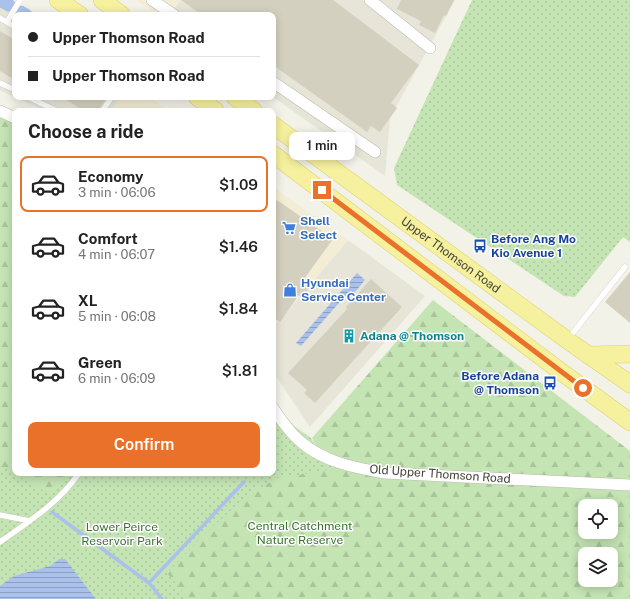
<!DOCTYPE html>
<html lang="en">
<head>
<meta charset="utf-8">
<style>
	body { margin:0; font-family:"Public Sans",sans-serif; background:#f2f2f2; color:#222; height:100vh; display:flex; flex-direction:column; font-size:15px; white-space:nowrap }
	* { box-sizing:border-box; margin:0 }
	p { font-size:13px; color:#767676 }
	.icon { flex:none; width:22px; height:22px; fill:none; stroke:currentColor; stroke-width:2; stroke-linecap:round; stroke-linejoin:round }
	.map { position:relative; flex:1; overflow:hidden }
	.drawer { position:absolute; left:12px; top:108px; width:264px; height:368px; display:flex; flex-direction:column; background:#fff; border-radius:8px; box-shadow:0 2px 10px #0003 }
	.drawer>* { flex:none }
	.guide { position:absolute; left:12px; top:12px; width:264px; height:88px; border-radius:8px; box-shadow:0 2px 10px #0003; display:grid; align-content:center; height:88px; padding:0 16px; background:#fff }
	.fabs { position:absolute; left:578px; top:499px; display:grid; gap:8px }
	.fabs a { display:grid; place-items:center; width:40px; height:40px; border-radius:8px; background:#fff; box-shadow:0 2px 10px #0003; font-size:20px }
	.end { position:absolute; width:18px; height:18px; margin:-9px; border:5px solid #e97129; background:#fff; box-shadow:0 0 0 2px #fff }
	.from { border-radius:50% }
	.bubble { position:absolute; height:28px; border-radius:8px; background:#fff; box-shadow:0 2px 10px #0003; font-size:13px; font-weight:600; line-height:28px; text-align:center }
	.guide b { display:flex; align-items:center; gap:14px; height:38px; font-size:15px }
	.guide b+b { border-top:1px solid #e0e0e0 }
	.guide i { width:10px; height:10px; background:#222 }
	ul { padding:0; list-style:none }
	li { display:flex; align-items:center; gap:12px; height:56px; margin:0 8px 6px; padding:0 8px; border:2px solid transparent; border-radius:8px }
	li div { flex:1 }
	li b { display:block; font-size:15px }
	li em { font-style:normal; font-weight:600 }
	li.on { border-color:#e97129 }
	li>.icon { width:36px; height:36px; stroke-width:1.5 }
	h2 { padding:0 16px; font-size:18px; line-height:48px }
	.cta { display:flex; gap:8px; margin-top:auto; padding:8px 16px }
	.cta a { flex:1; height:46px; border-radius:8px; background:#e97129; color:#fff; font-size:16px; font-weight:600; line-height:46px; text-align:center }
	.map>svg:first-child { display:block }
	.residential { fill:#e6e5d7 }
	.commercial { fill:#f3edd5 }
	.grass { fill:url(#grass-dots); fill-rule:evenodd }
	.forest { fill:url(#forest-firs); fill-rule:evenodd }
	.water { fill:url(#water-rules) }
	.lines { fill:none; stroke-linecap:round; stroke-linejoin:round }
	.stream { stroke:#aac2eb; stroke-width:3.5 }
	.canal { stroke:#aac2eb; stroke-width:13 }
	.building { fill:#d4d0bf }
	.service-casing { stroke:#bebbac; stroke-width:6 }
	.minor-casing { stroke:#bebbac; stroke-width:12 }
	.primary-casing { stroke:#dbd26f; stroke-width:18 }
	.service { stroke:#fff; stroke-width:5.5 }
	.minor { stroke:#fff; stroke-width:11 }
	.primary { stroke:#f6f19e; stroke-width:17 }
	.route { stroke:#e97129; stroke-width:5 }
	.labels { text-anchor:middle; stroke-width:3; stroke-linejoin:round; paint-order:stroke }
	.shop-label { font-size:12px; font-weight:bold; fill:#366cbe; stroke:#fff; text-anchor:start }
	.transit-label { font-size:12px; font-weight:bold; fill:#164399; stroke:#fff; text-anchor:start }
	.street-label { font-size:12px; fill:#464337; stroke:#fff }
	.culture-label { font-size:12px; font-weight:bold; fill:#0d838f; stroke:#fff; text-anchor:start }
	.park-label { font-size:12px; fill:#3a732f; stroke:#fff }
</style>
</head>
<body>
<div class="map">
<svg width="630" height="599" viewBox="0 0 630 599">
	<defs>
		<pattern id="grass-dots" width="8" height="8" patternUnits="userSpaceOnUse"><rect width="8" height="8" fill="#c4e4b4"/><path d="M2 2h.1M6 6h.1" fill="none" stroke="#aac59b" stroke-width="1.8" stroke-linecap="round"/></pattern>
		<pattern id="forest-firs" width="22" height="20" patternUnits="userSpaceOnUse"><rect width="22" height="20" fill="#c4e4b4"/><path d="M5 1l3.5 6h-7zM16 11l3.5 6h-7z" fill="#aac59b"/></pattern>
		<pattern id="water-rules" width="6" height="5" patternUnits="userSpaceOnUse"><rect width="6" height="5" fill="#aac2eb"/><path d="M0 2.5h6" fill="none" stroke="#8c9fbf"/></pattern>
	</defs>
	<rect width="100%" height="100%" fill="#f3f2e8"/>
	<path class="residential" d="M181,0H455L390,118L385,176L273,97V15H169Z
		M0,5L18,15H15V97H121L111,111H45L0,90Z
		M348,240L425,296L310,427L273,372V328Z"/>
	<path class="commercial" d="M136,0H181L169,15H158Z
		M121,97H150L169,111H111Z
		M273,187L348,240L273,328Z"/>
	<path class="grass" d="M472,0H630V242L623,237L575,297L564,296L397,185L394,168Z
		M0,119L15,126V473H273V400L275,405L294,426L311,438L321,455L350,467L325,471L630,495V599H0ZM585,506H611V532H585ZM585,554H611V580H585Z"/>
	<path class="forest" d="M0,117L15,123V473H71L69,477L48,493L0,465Z
		M433,300L630,451V599H189L167,573L205,534L246,496L278,478L349,467L321,455L312,438ZM585,506H611V532H585ZM585,554H611V580H585Z"/>
	<path class="water" d="M357,273L365,280L350,298L346,295L301,346L296,343Z
		M59,559H65L96,599H0V586L14,576L50,566Z"/>
	<g class="lines">
		<path class="stream" d="M52,512L149,583
			M162,599L149,583L244,482"/>
		<path class="canal" d="M0,0L9,5
			M21,12L26,15"/>
	</g>
	<path class="building" d="M181,0H333L419,65L391,103L397,108L380,132L371,126L367,132L273,65V15H202Z
		M401,0H454L446,16L444,15L435,33L419,25L421,21L397,9Z
		M0,31L15,40V80L0,71Z
		M62,97H107L98,111H84Z
		M277,200L333,239L304,279L312,284L302,298L299,295L280,322L273,317V206Z
		M630,272V323L605,302Z
		M371,279L402,307L315,403L304,393L307,390L288,373L347,309L346,307Z"/>
	<g class="lines">
		<g class="service-casing">
			<path id="service" d="M0,18L15,27
				M7,22L20,0
				M0,83L15,90
				M28,97L57,111
				M102,111L112,97
				M568,339L625,267
				M0,515L30,521
				M0,542C28,522 60,502 79,473"/>
		</g>
		<g class="minor-casing">
			<path id="minor" d="M152,0L174,15
				M370,0L430,48
				M273,82L375,152
				M0,111L15,118
				M273,408C281,420 290,433 301,442C324,462 355,468 385,473L630,485"/>
		</g>
		<g class="primary-casing">
			<g id="primary">
				<path d="M58,0L80,15"/>
				<path d="M102,0L122,15"/>
				<path d="M197,97L216,111"/>
				<path d="M235,97L254,111"/>
				<path id="s1" d="M273,125L567,340L630,384"/>
				<path d="M273,154L560,371L630,422"/>
				<path d="M588,355L630,354"/>
			</g>
		</g>
		<use href="#service" class="service"/>
		<use href="#minor" class="minor"/>
		<use href="#primary" class="primary"/>
	</g>
	<g class="lines">
		<path class="route" d="M322,190L583,388"/>
	</g>
	<defs>
		<g id="supermarket-bare" transform="scale(1.08)"><path d="M-6-5.5h2.5l.6 2H6L4.5 2H-2.5L-4.4-4H-6ZM-1.5 3.2a1.3 1.3 0 1 0 .1 0ZM3 3.2a1.3 1.3 0 1 0 .1 0Z" fill="#3f7fe0" stroke="#fff" stroke-width="2.5" paint-order="stroke"/></g>
		<g id="bus-bare" transform="scale(1.08)"><path d="M-5-6H5V4H4V6H2V4H-2V6H-4V4H-5ZM-3.5-4V0h7V-4ZM-3.5 1.2v1.5H-2V1.2ZM2 1.2v1.5H3.5V1.2Z" fill="#1a4fb4" stroke="#fff" stroke-width="2.5" paint-order="stroke"/></g>
		<g id="shop-bare" transform="scale(1.08)"><path d="M-5-2.5h2.3a2.7 3.5 0 0 1 5.4 0H5L5.5 6h-11ZM-1.5-2.5h3a1.5 2.3 0 0 0-3 0Z" fill="#3f7fe0" stroke="#fff" stroke-width="2.5" paint-order="stroke"/></g>
		<g id="building-bare" transform="scale(1.08)"><path d="M-4-6H4V6H1V3H-1V6H-4ZM-2.5-4.3h1.7v1.8h-1.7ZM.8-4.3h1.7v1.8H.8ZM-2.5-1h1.7V.8h-1.7ZM.8-1h1.7V.8H.8Z" fill="#0f9aa8" stroke="#fff" stroke-width="2.5" paint-order="stroke"/></g>
	</defs>
	<g fill-rule="evenodd">
		<use href="#supermarket-bare" x="289" y="228"/>
		<use href="#bus-bare" x="480" y="246"/>
		<use href="#shop-bare" x="290" y="290"/>
		<use href="#building-bare" x="349" y="336"/>
		<use href="#bus-bare" x="550" y="383"/>
	</g>
	<g class="labels">
		<g class="shop-label">
			<text x="300" y="225">Shell<tspan x="300" dy="14">Select</tspan></text>
			<text x="301" y="287">Hyundai<tspan x="301" dy="14">Service Center</tspan></text>
		</g>
		<g class="transit-label">
			<text x="491" y="243">Before Ang Mo<tspan x="491" dy="14">Kio Avenue 1</tspan></text>
			<text x="539" y="380" text-anchor="end">Before Adana<tspan x="539" dy="14">@ Thomson</tspan></text>
		</g>
		<g class="street-label">
			<text dy="4" stroke="none"><textPath href="#s1" startOffset="220">Upper Thomson Road</textPath></text>
			<text transform="translate(440 474) rotate(4)" y="4">Old Upper Thomson Road</text>
		</g>
		<g class="culture-label">
			<text x="360" y="340">Adana @ Thomson</text>
		</g>
		<g class="park-label">
			<text x="300" y="530">Central Catchment<tspan x="300" dy="14">Nature Reserve</tspan></text>
			<text x="122" y="531">Lower Peirce<tspan x="122" dy="14">Reservoir Park</tspan></text>
		</g>
	</g>
</svg>
<div class="fabs">
<a><svg class="icon" aria-label="locate" viewBox="0 0 24 24"><circle cx="12" cy="12" r="6"/><path d="M12 2v4M12 18v4M2 12h4M18 12h4"/></svg></a>
<a><svg class="icon" aria-label="layers" viewBox="0 0 24 24"><path d="M12 4l9 5-9 5-9-5zM3 14l9 5 9-5"/></svg></a>
</div>
<i class="end from" style="left:583px;top:388px"></i>
<i class="end" style="left:322px;top:190px"></i>
<div class="bubble" style="left:289px;top:132px;width:66px">1 min</div>
<div class="guide">
<b><i class="from"></i>Upper Thomson Road</b>
<b><i></i>Upper Thomson Road</b>
</div>
<section class="drawer">
<h2>Choose a ride</h2>
<ul>
<li class="on"><svg class="icon" aria-label="car" viewBox="0 0 24 24"><path d="M5 17H2v-5l4-1 3-4h7l3 4 3 1v5h-3M9 17h6M6 11h13"/><circle cx="7" cy="17" r="2"/><circle cx="17" cy="17" r="2"/></svg><div><b>Economy</b><p>3 min · 06:06</p></div><em>$1.09</em></li>
<li><svg class="icon" aria-label="car" viewBox="0 0 24 24"><path d="M5 17H2v-5l4-1 3-4h7l3 4 3 1v5h-3M9 17h6M6 11h13"/><circle cx="7" cy="17" r="2"/><circle cx="17" cy="17" r="2"/></svg><div><b>Comfort</b><p>4 min · 06:07</p></div><em>$1.46</em></li>
<li><svg class="icon" aria-label="car" viewBox="0 0 24 24"><path d="M5 17H2v-5l4-1 3-4h7l3 4 3 1v5h-3M9 17h6M6 11h13"/><circle cx="7" cy="17" r="2"/><circle cx="17" cy="17" r="2"/></svg><div><b>XL</b><p>5 min · 06:08</p></div><em>$1.84</em></li>
<li><svg class="icon" aria-label="car" viewBox="0 0 24 24"><path d="M5 17H2v-5l4-1 3-4h7l3 4 3 1v5h-3M9 17h6M6 11h13"/><circle cx="7" cy="17" r="2"/><circle cx="17" cy="17" r="2"/></svg><div><b>Green</b><p>6 min · 06:09</p></div><em>$1.81</em></li>
</ul>
<div class="cta"><a>Confirm</a></div>
</section>
</div>
</body>
</html>
